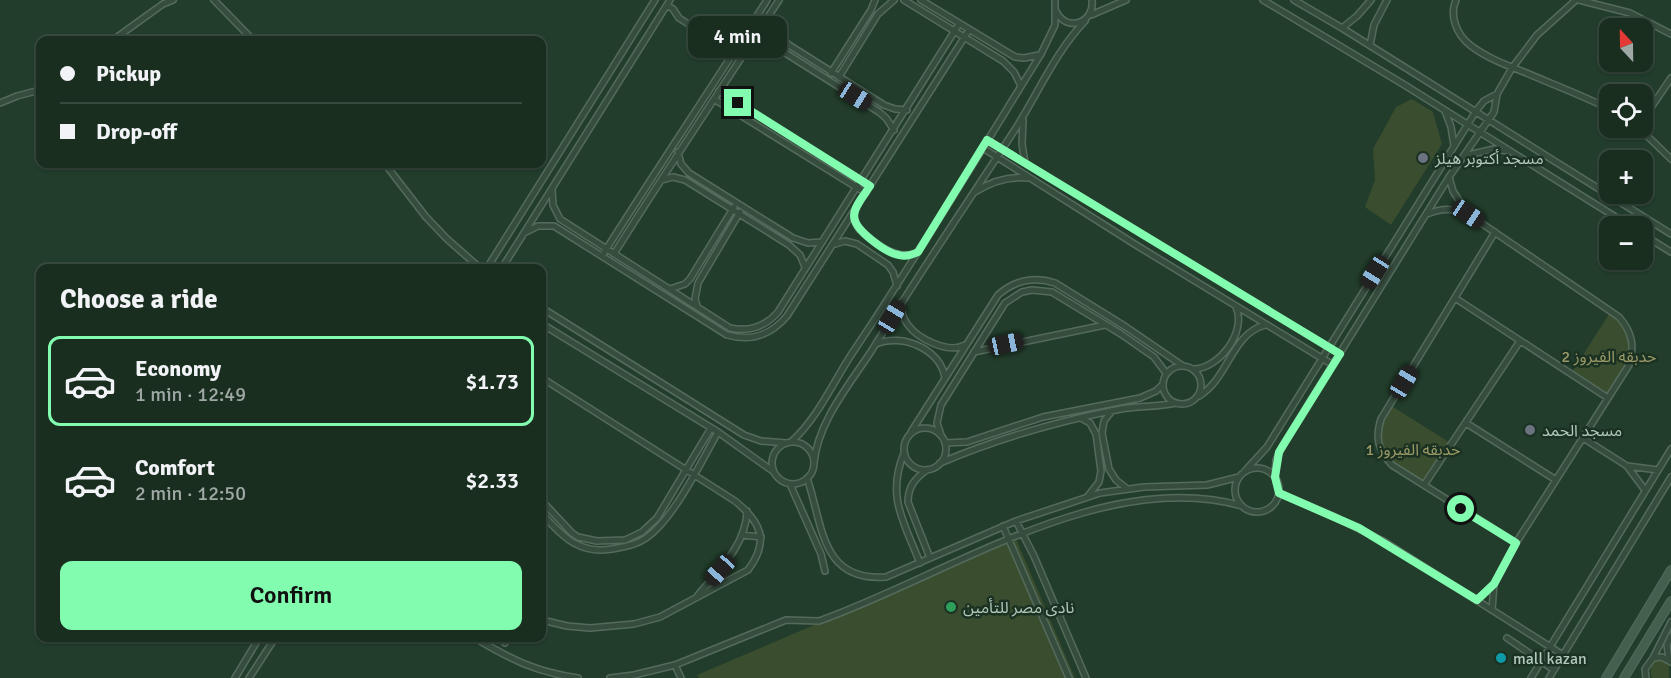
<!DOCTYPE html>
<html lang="en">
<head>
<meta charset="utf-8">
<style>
	body { margin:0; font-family:Signika,"Noto Sans Arabic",sans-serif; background:#233629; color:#f1f3f6; height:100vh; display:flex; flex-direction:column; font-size:22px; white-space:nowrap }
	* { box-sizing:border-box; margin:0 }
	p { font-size:20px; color:#9fa8a5 }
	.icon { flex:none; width:33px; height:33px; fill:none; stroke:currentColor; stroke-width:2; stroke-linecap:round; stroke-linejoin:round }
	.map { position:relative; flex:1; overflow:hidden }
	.sheet { position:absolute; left:36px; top:264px; width:510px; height:378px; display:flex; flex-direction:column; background:#1a2e20; border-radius:12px; box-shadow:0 2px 4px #0004,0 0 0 2px #384a3e }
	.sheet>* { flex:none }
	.banner { position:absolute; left:36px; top:36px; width:510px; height:132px; border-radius:12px; box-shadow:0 2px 4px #0004,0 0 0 2px #384a3e; display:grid; align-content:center; height:132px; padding:0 24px; background:#1a2e20 }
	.needle { width:39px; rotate:338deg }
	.buttons { position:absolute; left:1599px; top:18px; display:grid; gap:12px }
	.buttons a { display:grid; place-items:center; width:54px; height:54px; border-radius:12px; background:#1a2e20; box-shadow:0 2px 4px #0004,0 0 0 2px #384a3e; font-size:30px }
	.end { position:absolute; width:27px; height:27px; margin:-14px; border:8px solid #82fdb0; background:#111; box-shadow:0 0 0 3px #111 }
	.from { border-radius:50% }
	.bubble { position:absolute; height:42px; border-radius:12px; background:#1a2e20; box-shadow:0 2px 4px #0004,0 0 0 2px #384a3e; font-size:20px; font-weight:600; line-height:42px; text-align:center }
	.car { position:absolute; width:18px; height:36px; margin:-18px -9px; border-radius:8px; box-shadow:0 0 4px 2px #0007; background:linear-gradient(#222 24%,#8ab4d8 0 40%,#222 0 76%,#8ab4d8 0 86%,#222 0) }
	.banner b { display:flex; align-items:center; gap:21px; height:57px; font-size:22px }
	.banner b+b { border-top:2px solid #384a3e }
	.banner i { width:15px; height:15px; background:#f1f3f6 }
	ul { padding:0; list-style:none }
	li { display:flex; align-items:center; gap:18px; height:90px; margin:0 12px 9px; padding:0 12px; border:3px solid transparent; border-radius:12px }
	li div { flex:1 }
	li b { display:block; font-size:22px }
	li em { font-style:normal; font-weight:600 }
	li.on { border-color:#82fdb0 }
	li>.icon { width:54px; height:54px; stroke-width:1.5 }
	h2 { padding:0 24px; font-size:27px; line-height:72px }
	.action { display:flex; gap:12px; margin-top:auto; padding:12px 24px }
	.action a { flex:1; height:69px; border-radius:12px; background:#82fdb0; color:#111; font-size:24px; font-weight:600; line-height:69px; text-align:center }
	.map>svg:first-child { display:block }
	.green { fill:#3a4d2f }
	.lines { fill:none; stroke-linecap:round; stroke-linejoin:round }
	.street-casing { stroke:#546b5c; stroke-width:8 }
	.secondary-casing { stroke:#546b5c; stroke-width:10 }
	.street { stroke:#364d3e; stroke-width:5 }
	.secondary { stroke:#43604f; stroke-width:8 }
	.route { stroke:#82fdb0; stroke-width:8 }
	.worship-dot { fill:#6b7280; stroke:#1b3223; stroke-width:2 }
	.leisure-dot { fill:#2e9e5b; stroke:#1b3223; stroke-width:2 }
	.culture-dot { fill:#0f9aa8; stroke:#1b3223; stroke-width:2 }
	.labels { text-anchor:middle; stroke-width:5; stroke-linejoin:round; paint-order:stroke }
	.poi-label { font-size:16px; fill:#b1c9ba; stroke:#1b3223; text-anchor:start }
	.park-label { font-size:16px; fill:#9b9a67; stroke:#1b3223 }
</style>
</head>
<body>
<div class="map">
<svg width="1671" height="678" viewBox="0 0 1671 678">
	<rect width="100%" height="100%" fill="#223d2b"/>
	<path class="green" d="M1412,99L1433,112L1442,144L1391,225L1365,207L1375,180L1373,149L1396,107Z
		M1611,311L1626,325L1632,355L1608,398L1571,374Z
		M1390,405L1452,444L1424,485L1392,465L1378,444L1381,419Z
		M1016,539L1075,678H699L697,675Z
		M1660,658L1669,665V678H1652C1649,669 1651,662 1660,658Z"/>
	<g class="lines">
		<g class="street-casing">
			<path id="street" d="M214,0L253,40
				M904,0L1003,61L1014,72L1021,86
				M921,0L1015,57L1024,58L1039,55
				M1263,0L1403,84L1630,226
				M1294,0L1342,28L1671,234
				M1456,0C1449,16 1457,35 1470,45C1485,57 1506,65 1524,72C1552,84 1581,95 1610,109
				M1579,0L1630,13L1671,34
				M667,5L673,9L679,18L713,40L737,47
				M1056,11C1066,33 1095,23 1092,0
				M1091,15L1126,0
				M769,16L774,31L789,45L884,105L895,109L907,110
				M1342,28L1357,16L1371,0
				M113,40L163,4L173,0
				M1370,45L1374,25L1387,0
				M747,50L765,45L779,49L879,112L886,118L894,130
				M831,73L871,10L875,0
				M839,77L878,14L894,0
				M719,91L870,186
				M714,99L866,193
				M0,103L17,96L40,90
				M1445,111L1451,127L1454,146
				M1023,120L1022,144L1025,163
				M1642,121L1671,78
				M1639,128L1671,159
				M987,140L1340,354
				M983,148L1136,245L1333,365
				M678,152L681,164L689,173L793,238L808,243L822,242
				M1464,156L1494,149L1508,151
				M385,164L426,217L447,239L480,268
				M1449,177L1453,191L1467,213
				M662,180L673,177L685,180L789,245L800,255L805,267
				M552,189L553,205L560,219L730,328C749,332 765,327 778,312L959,24
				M975,192C992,181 1009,176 1028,178
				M854,213L856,224L859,229C874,243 896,261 917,253
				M1427,214C1442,208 1452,208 1468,214L1619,317C1632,332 1635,346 1629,365L1516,543L1494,584L1477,600
				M1495,232L1381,419C1375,438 1378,450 1392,465L1516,543
				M524,233L538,226H554L727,335C752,342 771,335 787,316L969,30
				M1642,234L1671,252
				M835,244L845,241L857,244L888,265L893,272L897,286
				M614,254C667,169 724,85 779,0
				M602,256C656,170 713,86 767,0
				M487,268L655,0
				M502,268L670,0
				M670,289L685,284L690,279L734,207
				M1455,298L1608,398
				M901,302C901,311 903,319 908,325C918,339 949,354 965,345
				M697,306L695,299L698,283L740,212
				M542,308L744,435L761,441L786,443
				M542,324L718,432L774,472
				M876,344C902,333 941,349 945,378
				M974,352L1105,325
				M1163 385a19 19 0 1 1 38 0a19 19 0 1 1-38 0Z
				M1193,369C1219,369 1247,332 1236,307
				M542,378L735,501C761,522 770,541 748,570L660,617L634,624L590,628L567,626L542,620
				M1199,396C1229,378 1231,334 1265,325
				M1112,411L1104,421L1102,433L1109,469L1116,480L1126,488
				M1081,418L1090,423L1096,434L1101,471L1099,482L1088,496
				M1466,423L1556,480
				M904 449a21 21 0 1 1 42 0a21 21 0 1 1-42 0Z
				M911,432L998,295C1015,280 1033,276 1055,283L1126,327L1183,366
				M941,435L937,423L941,405L1005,303L1022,292L1032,290L1052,292L1121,334L1154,357L1166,373
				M1583,438L1627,466L1645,490
				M791,442C818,418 833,382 853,352C918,255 979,154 1041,54L1055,25V0
				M772 463a21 21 0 1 1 42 0a21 21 0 1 1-42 0Z
				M945,443L967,442L1043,417L1140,398L1156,391L1162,385
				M904,453C886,497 904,522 920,563
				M814,463C818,421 850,384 872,350C918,275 968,202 1016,128C1038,93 1056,51 1085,21
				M940,463C999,438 1058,421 1121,409C1139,406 1157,407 1176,403
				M1627,466L1658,470
				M1235 490a22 22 0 1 1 44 0a22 22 0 1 1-44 0Z
				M927,470C915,478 908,487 908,502L930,558
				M1245,471L1267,447L1476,111L1484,101L1497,94
				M1275,477L1276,460L1283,445L1449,177L1494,112L1497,94L1512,68L1537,35L1576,0
				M807,478C823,524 820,582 886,577L1016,521L1100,493L1144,487L1207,485L1239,477
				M790,484L821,554L825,571
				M1424,485L1520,341
				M1279,493L1335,517L1383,541L1563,655
				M542,501L572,533L578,537L597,541L625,540L642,532L657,518L711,428
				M542,514C552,524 563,538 576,544C587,550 600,551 612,549C624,547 636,545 646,538C674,519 701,462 718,432
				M1016,521L1034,556L1086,678
				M1003,526L1069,678
				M742,535L761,537
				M698,595C719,570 746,545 747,511
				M1492,610L1494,584
				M475,638C512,660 536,672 578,678
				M1507,638L1554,670
				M505,643L508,638
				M1653,658L1671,622
				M1669,660L1667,645L1671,636
				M675,665L681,678
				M235,678L259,638
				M249,678L275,638
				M610,678L634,675L675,665L786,620L819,621C946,576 1103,467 1242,506
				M1531,678L1671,449
				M1549,678L1671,477
				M1646,678L1645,669L1653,658L1662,657L1671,662"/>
		</g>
		<g class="secondary-casing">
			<path id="secondary" d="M1606,678L1671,570
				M1624,678L1671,601"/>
		</g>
		<use href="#street" class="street"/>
		<use href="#secondary" class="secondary"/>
	</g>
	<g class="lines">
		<path class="route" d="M738,103L870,186C865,194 854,206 854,216C854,230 886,253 899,255C906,257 912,255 918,252L987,140L1340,354L1279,452L1275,477L1279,493L1359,528L1477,600L1494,584L1516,543L1461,509"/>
	</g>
	<g class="worship-dot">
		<circle cx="1423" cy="158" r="6"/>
		<circle cx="1530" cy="430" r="6"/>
	</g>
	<circle class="leisure-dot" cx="951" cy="607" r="6"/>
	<circle class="culture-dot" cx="1501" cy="658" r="6"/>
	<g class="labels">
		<g class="poi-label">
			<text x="1435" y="164">مسجد أكتوبر هيلز</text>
			<text x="1542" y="436">مسجد الحمد</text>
			<text x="963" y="613">نادى مصر للتأمين</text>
			<text x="1513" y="664">mall kazan</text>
		</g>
		<g class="park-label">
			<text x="1609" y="362">حدبقه الفيروز 2</text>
			<text x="1413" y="455">حدبقه الفيروز 1</text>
		</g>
	</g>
</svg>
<div class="buttons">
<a><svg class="needle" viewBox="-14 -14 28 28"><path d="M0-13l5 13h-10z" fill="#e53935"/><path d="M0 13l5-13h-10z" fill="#9fa8a5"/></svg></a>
<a><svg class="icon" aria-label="locate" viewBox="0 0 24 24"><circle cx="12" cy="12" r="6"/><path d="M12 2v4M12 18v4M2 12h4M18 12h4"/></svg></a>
<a>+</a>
<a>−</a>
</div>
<i class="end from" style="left:1461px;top:509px"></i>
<i class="end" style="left:738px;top:103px"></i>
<div class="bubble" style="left:688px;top:16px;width:99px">4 min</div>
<i class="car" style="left:855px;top:96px;rotate:122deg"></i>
<i class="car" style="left:1468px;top:214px;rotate:124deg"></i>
<i class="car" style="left:1375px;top:272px;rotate:212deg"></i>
<i class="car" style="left:892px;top:317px;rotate:31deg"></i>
<i class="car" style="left:1006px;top:344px;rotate:78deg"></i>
<i class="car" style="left:1404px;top:382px;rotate:31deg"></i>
<i class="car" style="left:720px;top:570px;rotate:222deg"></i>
<div class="banner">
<b><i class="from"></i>Pickup</b>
<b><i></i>Drop-off</b>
</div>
<section class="sheet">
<h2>Choose a ride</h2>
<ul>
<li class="on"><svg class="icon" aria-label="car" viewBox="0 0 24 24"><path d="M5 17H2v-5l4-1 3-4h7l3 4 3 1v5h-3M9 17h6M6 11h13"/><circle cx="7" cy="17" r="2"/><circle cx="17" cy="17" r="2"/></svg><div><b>Economy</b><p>1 min · 12:49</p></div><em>$1.73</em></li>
<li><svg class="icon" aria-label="car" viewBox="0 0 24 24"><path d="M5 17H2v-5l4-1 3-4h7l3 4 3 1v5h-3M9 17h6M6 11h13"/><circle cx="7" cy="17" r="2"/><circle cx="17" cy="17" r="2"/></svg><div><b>Comfort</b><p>2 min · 12:50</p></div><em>$2.33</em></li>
</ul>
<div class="action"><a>Confirm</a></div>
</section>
</div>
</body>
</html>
